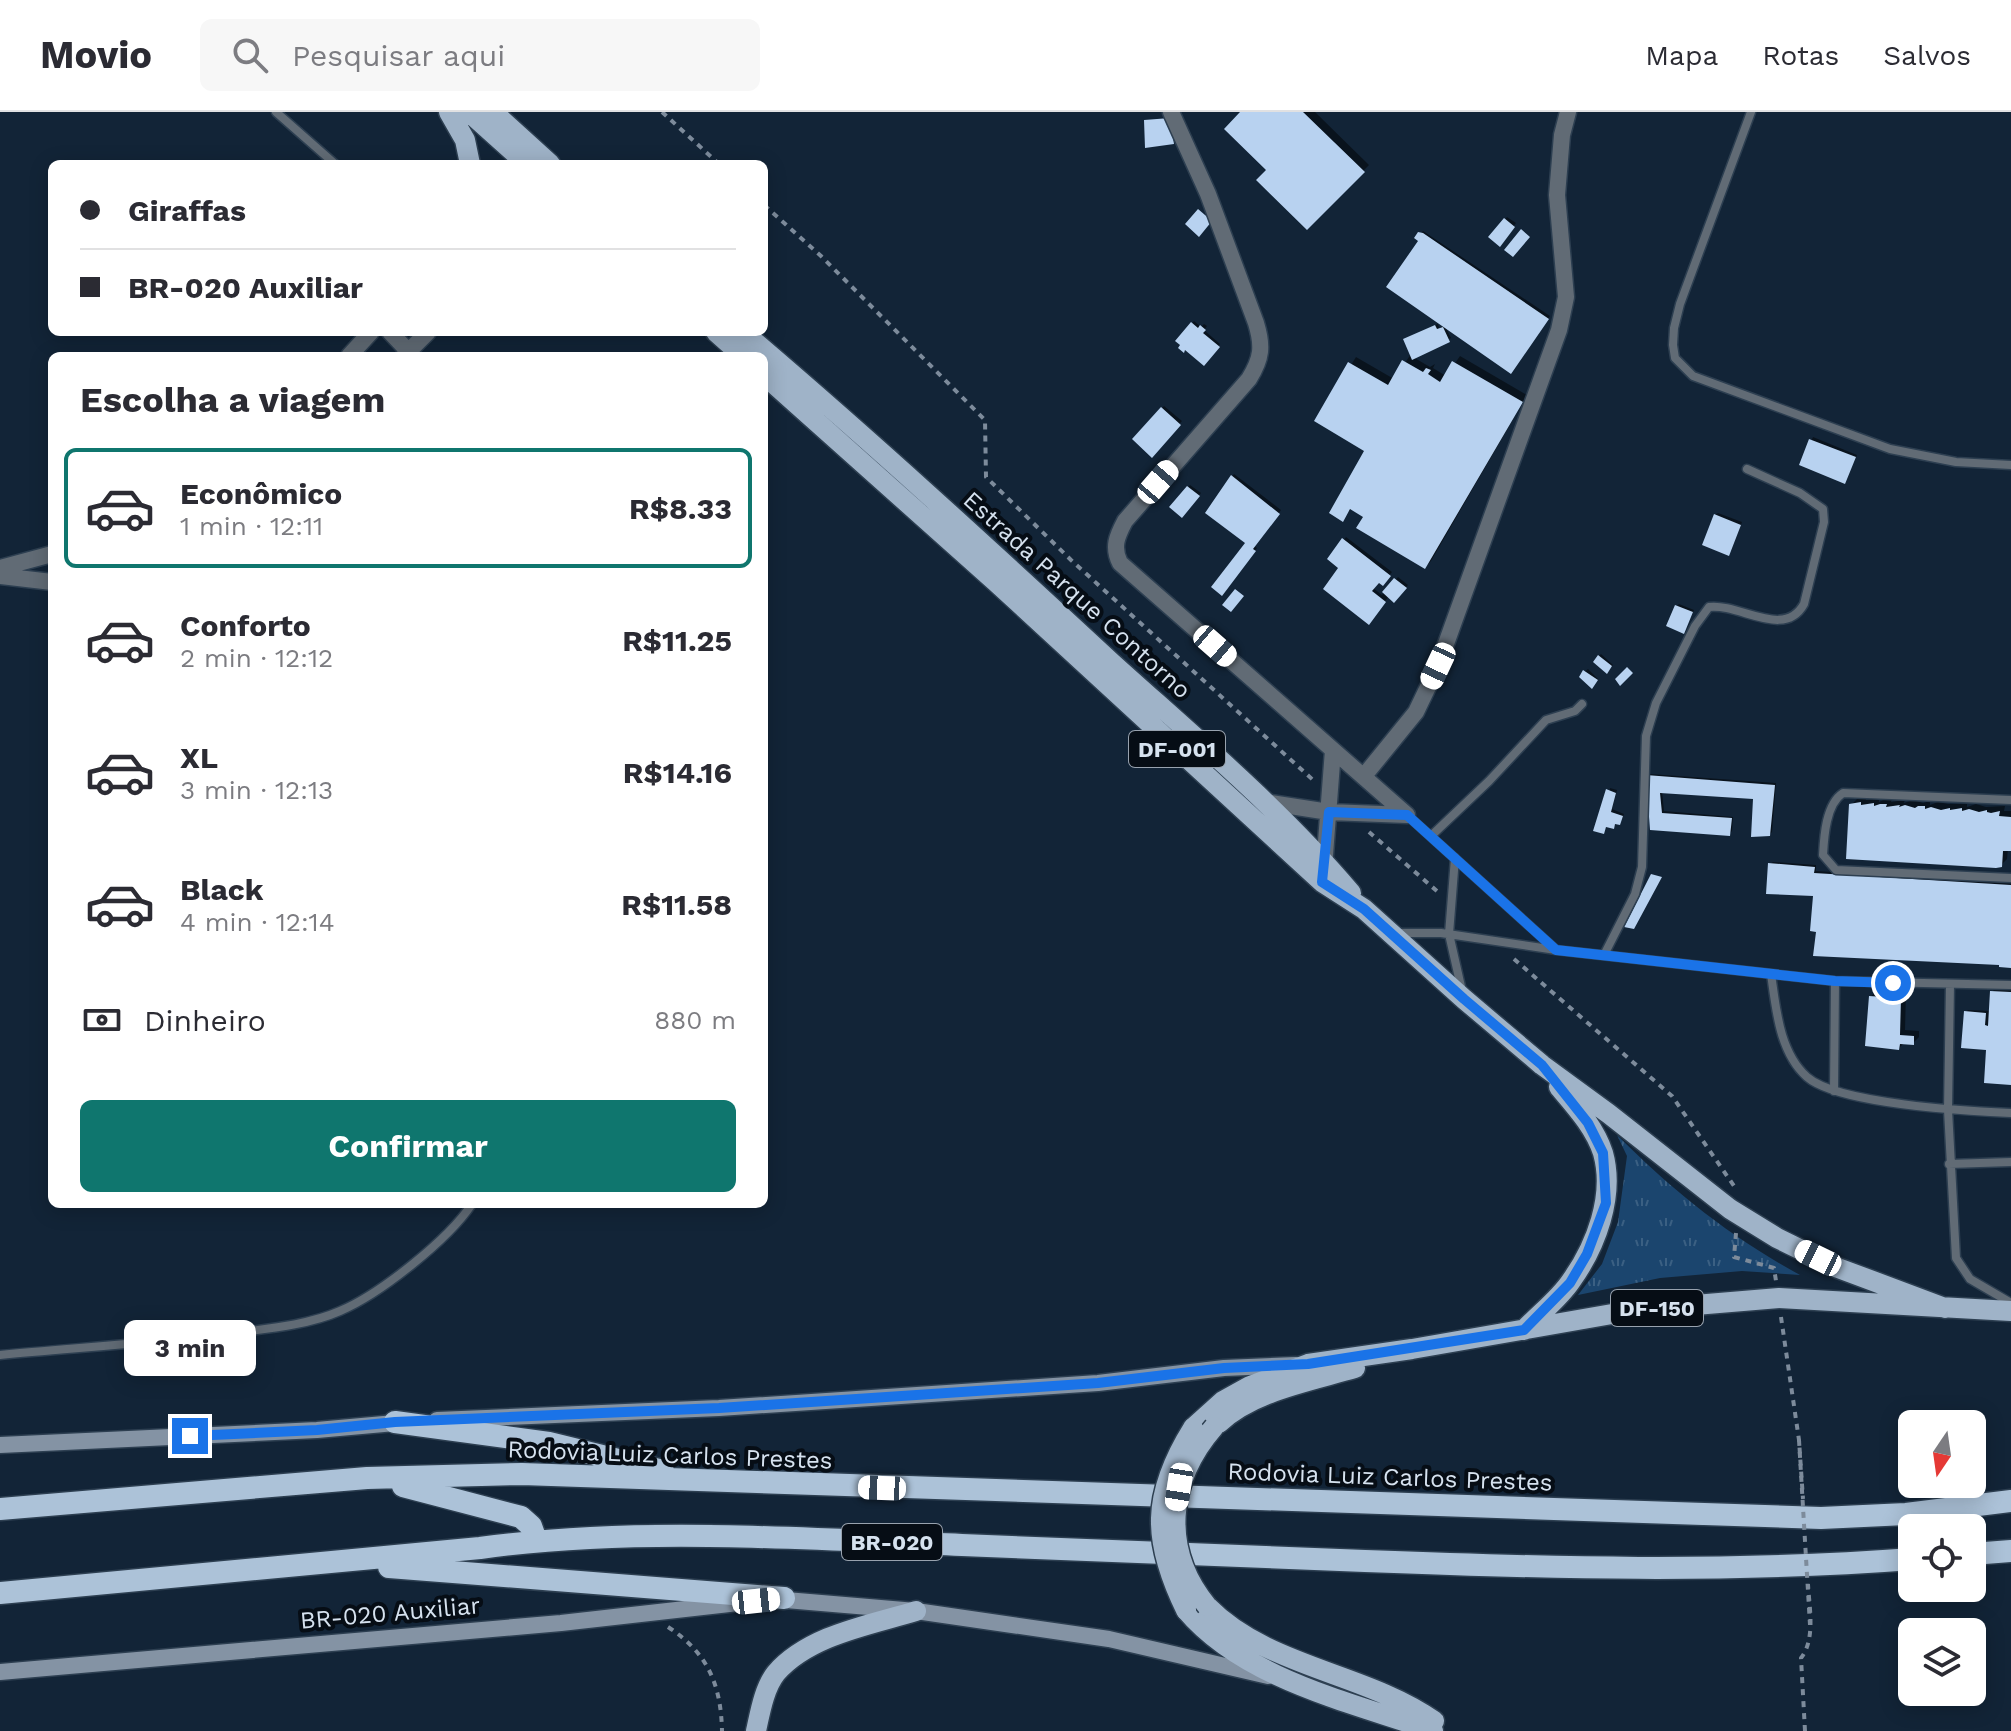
<!DOCTYPE html>
<html lang="pt">
<head>
<meta charset="utf-8">
<style>
	body { margin:0; font-family:"Work Sans",sans-serif; background:#f7f7f7; color:#2b2b33; height:100vh; display:flex; flex-direction:column; font-size:30px; white-space:nowrap }
	* { box-sizing:border-box; margin:0 }
	p { font-size:26px; color:#7c7c81 }
	.icon { flex:none; width:44px; height:44px; fill:none; stroke:currentColor; stroke-width:2; stroke-linecap:round; stroke-linejoin:round }
	.map { position:relative; flex:1; overflow:hidden }
	.details { position:absolute; left:48px; top:240px; width:720px; height:856px; display:flex; flex-direction:column; background:#fff; border-radius:12px; box-shadow:0 4px 20px #0003 }
	.details>* { flex:none }
	.banner { position:absolute; left:48px; top:48px; width:720px; height:176px; border-radius:12px; box-shadow:0 4px 20px #0003; display:grid; align-content:center; height:176px; padding:0 32px; background:#fff }
	.needle { width:52px; rotate:193deg }
	.buttons { position:absolute; left:1898px; top:1298px; display:grid; gap:16px }
	.buttons a { display:grid; place-items:center; width:88px; height:88px; border-radius:12px; background:#fff; box-shadow:0 4px 20px #0003; font-size:40px }
	.end { position:absolute; width:36px; height:36px; margin:-18px; border:10px solid #1a73e8; background:#fff; box-shadow:0 0 0 4px #fff }
	.from { border-radius:50% }
	.bubble { position:absolute; height:56px; border-radius:12px; background:#fff; box-shadow:0 4px 20px #0003; font-size:26px; font-weight:700; line-height:56px; text-align:center }
	.car { position:absolute; width:24px; height:48px; margin:-24px -12px; border-radius:10px; box-shadow:0 0 6px 2px #0007; background:linear-gradient(#fff 24%,#345 0 40%,#fff 0 76%,#345 0 86%,#fff 0) }
	.banner b { display:flex; align-items:center; gap:28px; height:76px; font-size:30px }
	.banner b+b { border-top:2px solid #e1e1e2 }
	.banner i { width:20px; height:20px; background:#2b2b33 }
	ul { padding:0; list-style:none }
	li { display:flex; align-items:center; gap:24px; height:120px; margin:0 16px 12px; padding:0 16px; border:4px solid transparent; border-radius:12px }
	li div { flex:1 }
	li b { display:block; font-size:30px }
	li em { font-style:normal; font-weight:700 }
	li.selected { border-color:#0f766e }
	li>.icon { width:72px; height:72px; stroke-width:1.5 }
	h2 { padding:0 32px; font-size:36px; line-height:96px }
	.pay { display:flex; align-items:center; gap:20px; height:88px; padding:0 32px; font-size:30px }
	.pay p { margin-inline-start:auto }
	.cta { display:flex; gap:16px; margin-top:auto; padding:16px 32px }
	.cta a { flex:1; height:92px; border-radius:12px; background:#0f766e; color:#fff; font-size:32px; font-weight:700; line-height:92px; text-align:center }
	header { display:flex; align-items:center; gap:48px; box-sizing:border-box; height:112px; padding:0 40px; background:#fff; border-bottom:2px solid #e1e1e2 }
	header strong { font-size:38px }
	nav { display:flex; gap:44px; margin-inline-start:auto; font-size:28px }
	.search { width:560px; height:72px; background:#f7f7f7; display:flex; align-items:center; gap:20px; box-sizing:border-box; padding:0 28px; border-radius:12px; color:#7c7c81; font-size:30px }
	.map>svg:first-child { display:block }
	.grass { fill:url(#grass-tufts) }
	.shadow { fill:#0007 }
	.building { fill:#b8d2f0 }
	.lines { fill:none; stroke-linecap:round; stroke-linejoin:round }
	.service-casing { stroke:#2d3f51; stroke-width:11 }
	.minor-casing { stroke:#2d3f51; stroke-width:19 }
	.secondary-casing { stroke:#2d3f51; stroke-width:19 }
	.primary-casing { stroke:#2d3f51; stroke-width:23 }
	.trunk-casing { stroke:#2d3f51; stroke-width:25 }
	.path { stroke:#7d8b9b; stroke-width:4; stroke-dasharray:6 6; stroke-linecap:butt }
	.service { stroke:#616b75; stroke-width:8 }
	.minor { stroke:#616b75; stroke-width:16 }
	.secondary { stroke:#8493a4; stroke-width:16 }
	.primary { stroke:#9fb3c8; stroke-width:20 }
	.trunk { stroke:#acc2d8; stroke-width:22 }
	.primary-bridge-casing { stroke:#2d3f51; stroke-width:23; stroke-linecap:butt }
	.path-bridge { stroke:#7d8b9b; stroke-width:4; stroke-dasharray:6 6; stroke-linecap:butt }
	.primary-bridge { stroke:#9fb3c8; stroke-width:20 }
	.route { stroke:#1a73e8; stroke-width:10 }
	.labels { text-anchor:middle; stroke-width:8; stroke-linejoin:round; paint-order:stroke }
	.shield { fill:#060d15; stroke:#98a2ae; stroke-width:2 }
	.shield-label { font-size:22px; font-weight:bold; fill:#d6e2ef }
	.street-label { font-size:24px; fill:#d6e2ef; stroke:#060d15 }
</style>
</head>
<body>
<header>
<strong>Movio</strong>
<div class="search"><svg class="icon" aria-label="search" viewBox="0 0 24 24"><circle cx="10" cy="10" r="6"/><path d="M15 15l6 6"/></svg>Pesquisar aqui</div>
<nav><a>Mapa</a><a>Rotas</a><a>Salvos</a></nav>
</header>
<div class="map">
<svg width="2011" height="1619" viewBox="0 0 2011 1619">
	<defs>
		<pattern id="grass-tufts" width="24" height="20" patternUnits="userSpaceOnUse" patternTransform="scale(2)"><rect width="24" height="20" fill="#1b456e"/><path d="M3 7l-1-3M5 7V3M7 7l1-3M15 17l-1-3M17 17v-4M19 17l1-3" fill="none" stroke="#3b6083"/></pattern>
	</defs>
	<rect width="100%" height="100%" fill="#122437"/>
	<path class="grass" d="M1617,1023C1674,1080 1729,1124 1800,1163L1742,1159L1660,1166L1578,1183L1602,1152L1618,1110L1627,1044Z"/>
	<path class="shadow" d="M1243,0H1315L1369,53L1307,116L1269,58Z
		M1507,105L1516,111L1499,132L1491,125Z
		M1423,119L1550,204L1513,257L1417,126Z
		M1194,209L1201,215L1204,212L1207,214L1204,218L1220,232L1204,251L1178,229Z
		M1438,212L1439,216L1445,214L1451,226L1413,245L1430,255L1435,252L1433,256L1446,264L1460,244L1527,283L1431,449L1425,455L1365,404L1352,396L1342,407L1366,338L1316,309L1356,245L1394,267L1411,242L1408,226Z
		M1164,294L1182,309L1152,343L1134,327Z
		M1813,325L1857,343L1845,369L1801,352Z
		M1234,362L1281,398L1254,434L1257,436L1222,481L1248,431L1232,365Z
		M1190,373L1201,381L1182,403L1171,395Z
		M1718,401L1742,410L1731,439L1715,403Z
		M1346,425L1392,460L1383,471L1379,468L1373,476L1382,483L1398,465L1408,473L1394,488L1389,484L1369,510L1341,456L1329,446Z
		M1679,492L1694,498L1684,519L1677,494Z
		M1601,542L1613,553L1606,559L1599,544Z
		M1588,557L1598,567L1592,574L1580,563Z
		M1650,662L1776,671L1772,720L1770,722L1755,686L1662,679L1664,699L1733,705L1732,719L1729,722L1652,716L1648,664Z
		M1610,676L1617,678L1612,697L1624,702L1620,711L1616,710L1613,715L1607,713L1603,720Z
		M1866,685V688L1879,686V690L1888,686L1892,687L1891,690L1905,688L1904,691L1913,688L1923,691L1930,689V693L1938,690L1948,692H1967V695L1976,692L1986,695L2005,694L2004,699H2011V737H2008L2007,747L2001,753L1851,693L1857,687Z
		M1773,750L1816,753V759L2011,771V854L1818,818L1815,782L1770,752Z
		M1994,878H2011V971L1966,900L1968,898L1991,899L1992,880Z
		M1877,879L1906,881L1905,918L1919,919V925L1913,931L1905,930L1899,936L1870,885Z"/>
	<path class="building" d="M1240,0H1303L1365,60L1307,118L1256,68L1266,58L1224,17Z
		M1170,6L1174,32L1145,36L1144,8Z
		M1198,97L1212,109L1199,125L1185,112Z
		M1504,106L1515,115L1500,135L1488,125Z
		M1521,117L1530,125L1513,145L1504,138Z
		M1418,120L1423,121L1549,207L1511,262L1386,175L1418,129L1414,126Z
		M1191,210L1198,216L1200,213L1206,218L1203,221L1220,235L1204,254L1185,238L1184,241L1178,236L1180,233L1175,229Z
		M1435,213L1437,217L1443,215L1450,230L1412,248L1403,227Z
		M1402,248L1423,260L1426,256L1431,258L1428,262L1440,270L1452,249L1523,290L1425,457L1356,416L1363,405L1350,397L1343,410L1329,401L1364,339L1314,309L1348,250L1388,273Z
		M1161,295L1181,313L1152,346L1132,327Z
		M1809,327L1856,345L1845,372L1799,353Z
		M1231,363L1280,402L1253,437L1256,439L1222,484L1211,475L1245,431L1205,401Z
		M1187,374L1200,384L1182,406L1169,395Z
		M1714,402L1741,413L1729,444L1702,433Z
		M1342,426L1391,464L1383,474L1379,471L1372,479L1386,490L1369,513L1323,477L1338,456L1327,447Z
		M1394,466L1407,476L1394,491L1382,480Z
		M1235,477L1244,484L1231,500L1222,493Z
		M1675,493L1693,500L1684,522L1666,514Z
		M1598,543L1612,554L1607,562L1593,550Z
		M1627,555L1633,561L1620,574L1615,567Z
		M1583,558L1598,568L1592,577L1579,565Z
		M1646,663L1775,673L1770,724L1751,725L1753,687L1660,681L1662,701L1732,706L1730,724L1650,718Z
		M1606,677L1616,681L1611,700L1623,704L1620,713L1615,712L1614,717L1606,715L1604,722L1593,719Z
		M1861,690V693L1874,691V694L1880,692H1887L1886,695L1900,693L1899,695L1905,693L1915,696L1918,694H1925V697L1931,695L1941,698L1950,696V698L1962,696V699L1969,697L1979,700L1987,698V700L1991,701L2000,699L1999,704L2011,705V739H2003L2002,755L1996,756L1846,747L1849,692Z
		M1768,751L1815,755L1814,761L2011,773V856L1999,855V853L1813,844L1816,820L1810,819L1813,784L1766,782Z
		M1651,762L1662,765L1634,817L1624,815Z
		M1990,879L2011,880V973L1984,971L1986,938L1961,936L1964,899L1986,901L1985,913L1988,914Z
		M1869,884L1901,886L1900,923L1914,924V933L1900,932L1899,938L1865,934Z"/>
	<g class="lines">
		<g class="service-casing">
			<path id="service" d="M276,0L335,52
				M1751,0L1680,192L1674,216L1673,233L1675,246L1693,264L1890,337L1956,350L2011,353
				M2011,688L1843,681C1826,692 1824,724 1823,743L1836,758L2011,766
				M1407,703L1555,837
				M1431,724L1489,669L1546,608L1575,599L1582,592
				M1455,746L1449,822L1462,879
				M1395,821H1441L1556,838L1835,869L2011,873
				M1604,843L1635,782L1642,755L1646,624L1656,591L1695,514L1709,495C1740,491 1784,528 1804,492L1824,410L1823,397L1800,381L1747,357
				M1771,862C1776,896 1779,940 1807,965C1838,992 1968,999 2011,1001
				M1950,873L1948,998L1956,1146L1970,1167L2011,1191
				M1834,979L1835,869
				M1949,1052L2011,1050
				M0,1243C75,1236 151,1231 226,1222C262,1217 306,1214 340,1199C380,1182 448,1128 472,1092"/>
		</g>
		<g class="minor-casing">
			<path id="minor" d="M1171,0L1208,82L1256,211C1263,234 1262,246 1249,267L1125,409C1117,424 1112,435 1120,451L1407,703
				M390,220L409,240
				M349,244L371,220
				M404,244L428,220
				M0,456L52,442
				M0,464L52,470
				M1364,664L1416,600L1438,554L1559,218L1566,185L1557,83L1562,23L1568,0
				M1265,690L1329,700L1407,703
				M1324,756L1333,638"/>
		</g>
		<g class="secondary-casing">
			<path id="secondary" d="M437,1308L719,1296L1098,1271L1224,1256L1296,1253
				M0,1333L317,1318L406,1310
				M774,1487L916,1499L1109,1527L1268,1564
				M0,1560L561,1511L747,1490"/>
		</g>
		<g class="primary-casing">
			<path id="primary" d="M449,0L465,28L470,52
				M469,0L527,52
				M493,0L550,52
				M716,220L743,244
				M743,220C869,327 991,439 1112,551C1194,625 1280,697 1351,781
				M764,263L996,470L1322,770L1364,797L1464,887L1542,953L1609,1002L1730,1097L1777,1126L1838,1156L1945,1196
				M1524,1218C1539,1202 1559,1187 1571,1169C1596,1134 1615,1084 1603,1041C1595,1016 1576,995 1559,975
				M1219,1311C1253,1279 1311,1269 1355,1256
				M1193,1316L1223,1289L1250,1274L1308,1252L1412,1237L1635,1198L1779,1186L2011,1199
				M1207,1494C1268,1556 1364,1560 1434,1609
				M1186,1498C1244,1567 1351,1590 1433,1619
				M756,1619C760,1601 764,1576 776,1561C809,1523 870,1513 916,1499"/>
		</g>
		<g class="trunk-casing">
			<path id="trunk" d="M395,1310L549,1331L663,1359
				M403,1374L521,1405L531,1414L536,1428
				M0,1397L367,1366L522,1362L1821,1406L1906,1402L2011,1389
				M1972,1442L2011,1439
				M389,1455L784,1486
				M0,1481L480,1436C640,1414 801,1427 962,1433C1096,1438 1231,1444 1365,1449C1547,1456 1730,1461 1912,1447"/>
		</g>
		<path class="path" d="M662,0L719,52
			M764,93L821,144L985,308L986,365L1071,448L1313,668
			M1369,720L1438,780
			M1514,847L1672,984L1734,1074
			M1736,1121L1734,1145L1774,1156L1776,1169
			M1781,1205L1799,1328L1803,1387
			M668,1515C708,1541 721,1573 722,1619
			M1805,1619L1801,1546C1816,1527 1809,1494 1808,1472"/>
		<use href="#service" class="service"/>
		<use href="#minor" class="minor"/>
		<use href="#secondary" class="secondary"/>
		<use href="#primary" class="primary"/>
		<use href="#trunk" class="trunk"/>
		<g class="primary-bridge-casing">
			<path id="primary-bridge" d="M1207,1494C1161,1438 1167,1369 1214,1315
				M1186,1498C1152,1429 1151,1383 1193,1316"/>
		</g>
		<path class="path-bridge" d="M1799,1328L1810,1513"/>
		<use href="#primary-bridge" class="primary-bridge"/>
	</g>
	<g class="lines">
		<path class="route" d="M190,1324L317,1318L395,1310L719,1296L1098,1271L1224,1256L1308,1252L1524,1218L1570,1171L1587,1142L1606,1091L1603,1041L1588,1011L1542,953L1464,887L1364,797L1322,770L1329,700L1407,703L1556,838L1835,869L1893,871"/>
	</g>
	<g class="labels">
		<g class="shield">
			<rect x="1129" y="619" width="96" height="36" rx="6"/>
			<rect x="1611" y="1178" width="92" height="36" rx="6"/>
			<rect x="842" y="1412" width="100" height="36" rx="6"/>
		</g>
		<g class="shield-label">
			<text x="1177" y="645">DF-001</text>
			<text x="1657" y="1204">DF-150</text>
			<text x="892" y="1438">BR-020</text>
		</g>
		<g class="street-label">
			<text transform="translate(1077 483) rotate(42)" y="8">Estrada Parque Contorno</text>
			<text transform="translate(670 1343) rotate(2)" y="8">Rodovia Luiz Carlos Prestes</text>
			<text transform="translate(1390 1365) rotate(2)" y="8">Rodovia Luiz Carlos Prestes</text>
			<text transform="translate(390 1501) rotate(-5)" y="8">BR-020 Auxiliar</text>
		</g>
	</g>
</svg>
<div class="buttons">
<a><svg class="needle" viewBox="-14 -14 28 28"><path d="M0-13l5 13h-10z" fill="#e53935"/><path d="M0 13l5-13h-10z" fill="#7c7c81"/></svg></a>
<a><svg class="icon" aria-label="locate" viewBox="0 0 24 24"><circle cx="12" cy="12" r="6"/><path d="M12 2v4M12 18v4M2 12h4M18 12h4"/></svg></a>
<a><svg class="icon" aria-label="layers" viewBox="0 0 24 24"><path d="M12 4l9 5-9 5-9-5zM3 14l9 5 9-5"/></svg></a>
</div>
<i class="end from" style="left:1893px;top:871px"></i>
<i class="end" style="left:190px;top:1324px"></i>
<div class="bubble" style="left:124px;top:1208px;width:132px">3 min</div>
<i class="car" style="left:1158px;top:370px;rotate:41deg"></i>
<i class="car" style="left:1215px;top:534px;rotate:131deg"></i>
<i class="car" style="left:1438px;top:554px;rotate:205deg"></i>
<i class="car" style="left:1818px;top:1146px;rotate:296deg"></i>
<i class="car" style="left:1179px;top:1375px;rotate:189deg"></i>
<i class="car" style="left:882px;top:1376px;rotate:272deg"></i>
<i class="car" style="left:756px;top:1489px;rotate:84deg"></i>
<div class="banner">
<b><i class="from"></i>Giraffas</b>
<b><i></i>BR-020 Auxiliar</b>
</div>
<section class="details">
<h2>Escolha a viagem</h2>
<ul>
<li class="selected"><svg class="icon" aria-label="car" viewBox="0 0 24 24"><path d="M5 17H2v-5l4-1 3-4h7l3 4 3 1v5h-3M9 17h6M6 11h13"/><circle cx="7" cy="17" r="2"/><circle cx="17" cy="17" r="2"/></svg><div><b>Econômico</b><p>1 min · 12:11</p></div><em>R$8.33</em></li>
<li><svg class="icon" aria-label="car" viewBox="0 0 24 24"><path d="M5 17H2v-5l4-1 3-4h7l3 4 3 1v5h-3M9 17h6M6 11h13"/><circle cx="7" cy="17" r="2"/><circle cx="17" cy="17" r="2"/></svg><div><b>Conforto</b><p>2 min · 12:12</p></div><em>R$11.25</em></li>
<li><svg class="icon" aria-label="car" viewBox="0 0 24 24"><path d="M5 17H2v-5l4-1 3-4h7l3 4 3 1v5h-3M9 17h6M6 11h13"/><circle cx="7" cy="17" r="2"/><circle cx="17" cy="17" r="2"/></svg><div><b>XL</b><p>3 min · 12:13</p></div><em>R$14.16</em></li>
<li><svg class="icon" aria-label="car" viewBox="0 0 24 24"><path d="M5 17H2v-5l4-1 3-4h7l3 4 3 1v5h-3M9 17h6M6 11h13"/><circle cx="7" cy="17" r="2"/><circle cx="17" cy="17" r="2"/></svg><div><b>Black</b><p>4 min · 12:14</p></div><em>R$11.58</em></li>
</ul>
<div class="pay"><svg class="icon" aria-label="cash" viewBox="0 0 24 24"><path d="M3 7h18v10H3z"/><circle cx="12" cy="12" r="2"/></svg>Dinheiro<p>880 m</p></div>
<div class="cta"><a>Confirmar</a></div>
</section>
</div>
</body>
</html>
